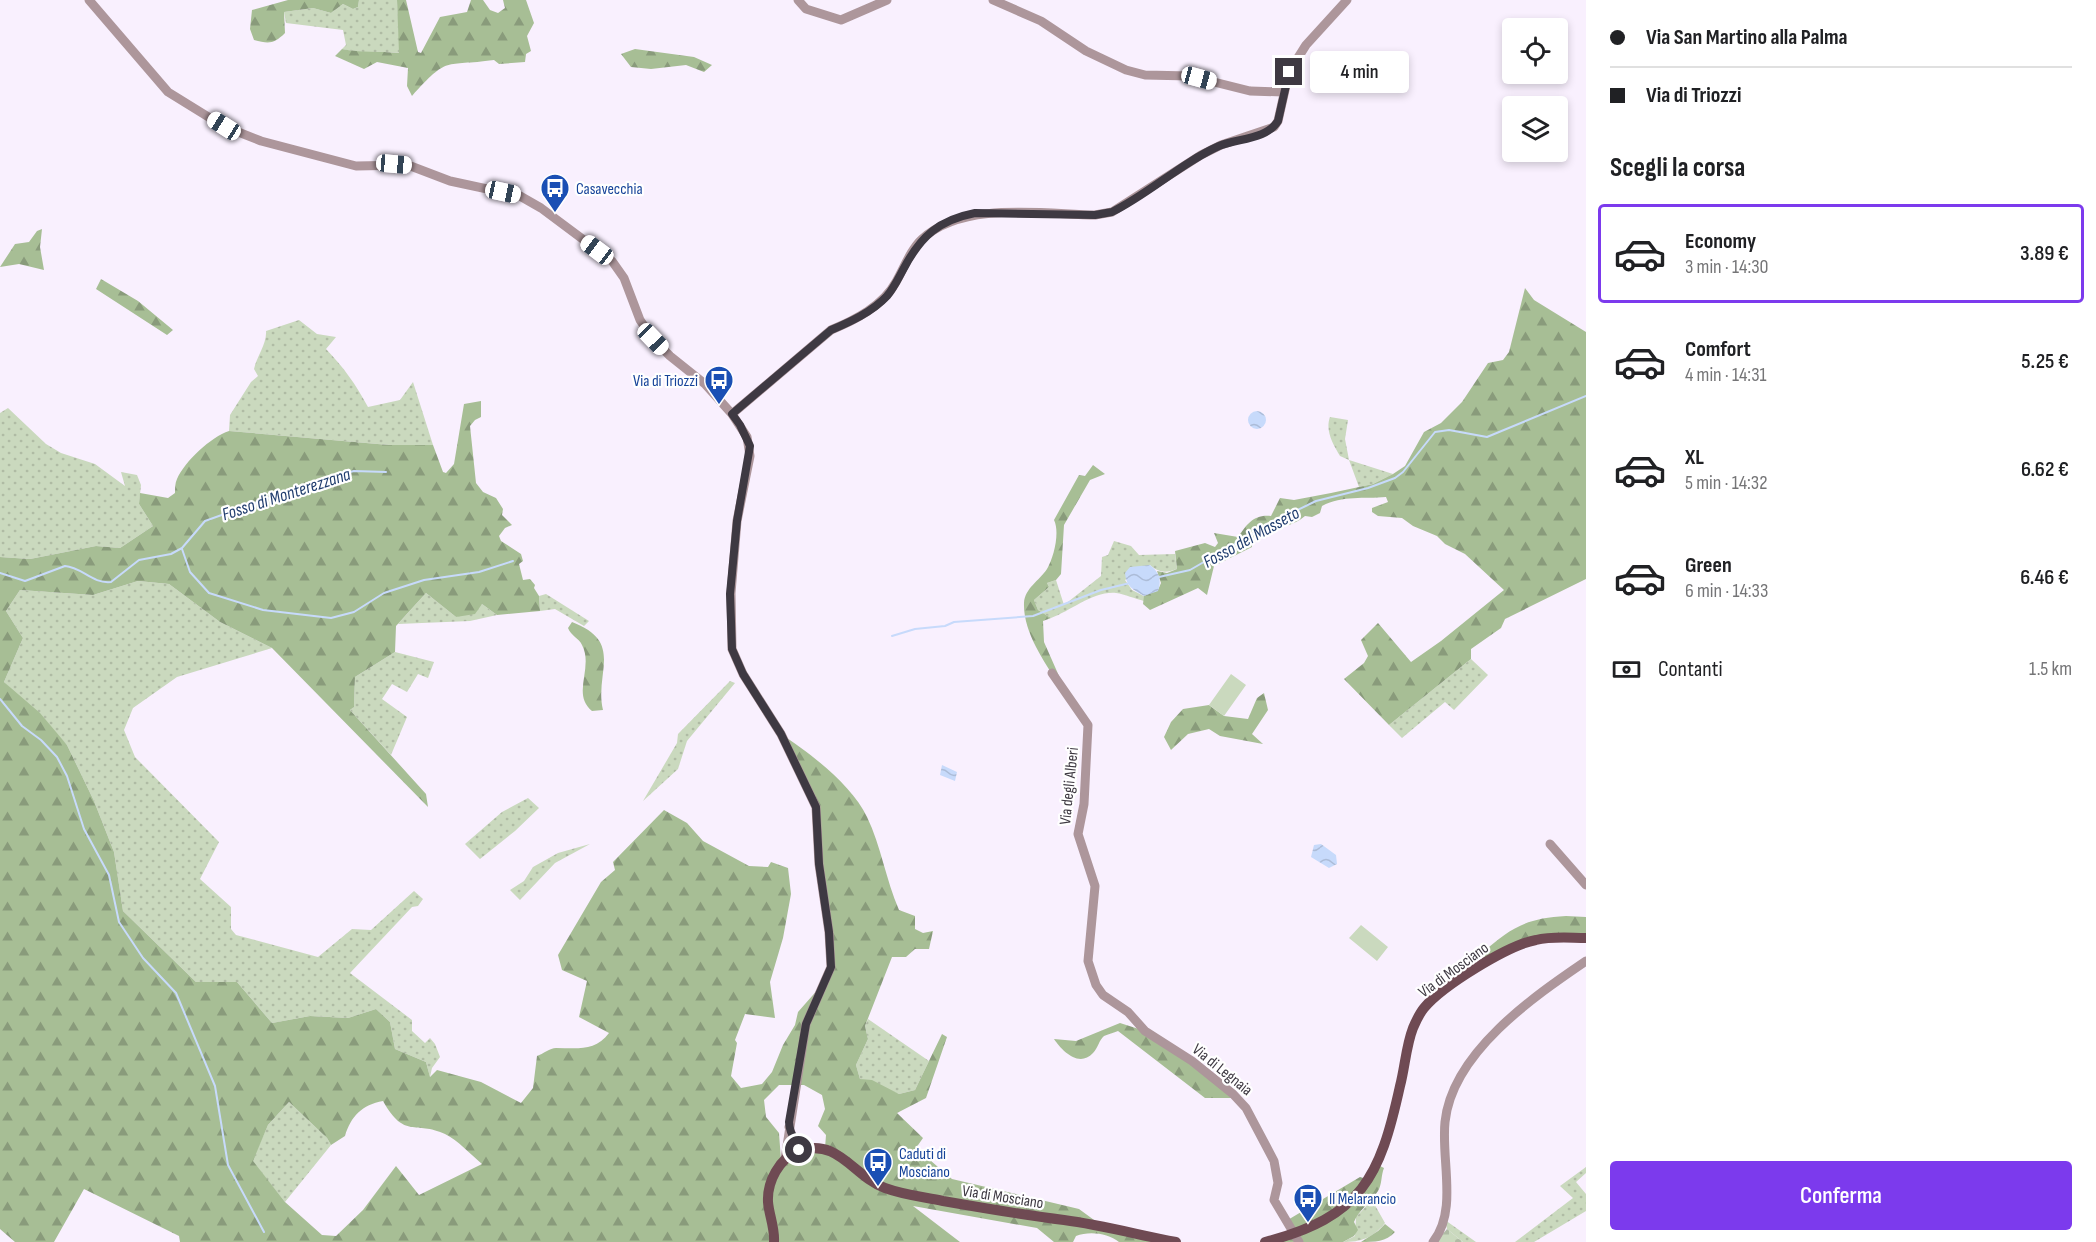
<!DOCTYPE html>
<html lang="it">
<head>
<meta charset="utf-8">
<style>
	body { margin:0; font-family:"Sofia Sans Condensed",sans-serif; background:#f6f6f6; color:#202124; height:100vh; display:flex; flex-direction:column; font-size:22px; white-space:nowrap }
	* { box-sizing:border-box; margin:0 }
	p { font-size:20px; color:#757577 }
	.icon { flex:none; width:33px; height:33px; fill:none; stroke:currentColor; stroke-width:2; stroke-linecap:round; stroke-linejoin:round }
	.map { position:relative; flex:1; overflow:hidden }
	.sheet { display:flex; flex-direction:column; background:#fff; width:510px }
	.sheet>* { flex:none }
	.hud { display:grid; align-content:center; height:132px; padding:0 24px; background:#fff }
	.controls { position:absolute; left:1502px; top:18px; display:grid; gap:12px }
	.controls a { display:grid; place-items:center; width:66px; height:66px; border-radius:6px; background:#fff; box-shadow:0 3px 9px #0003; font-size:30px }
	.end { position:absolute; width:27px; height:27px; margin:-14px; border:8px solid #3e3942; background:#fff; box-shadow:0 0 0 3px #fff }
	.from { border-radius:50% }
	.bubble { position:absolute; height:42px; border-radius:6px; background:#fff; box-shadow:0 3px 9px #0003; font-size:20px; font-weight:600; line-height:42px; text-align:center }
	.car { position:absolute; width:18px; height:36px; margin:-18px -9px; border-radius:8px; box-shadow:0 0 4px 2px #0007; background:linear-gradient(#fff 24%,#345 0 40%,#fff 0 76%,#345 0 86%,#fff 0) }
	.hud b { display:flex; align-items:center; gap:21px; height:57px; font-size:22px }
	.hud b+b { border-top:2px solid #e0e0e0 }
	.hud i { width:15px; height:15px; background:#202124 }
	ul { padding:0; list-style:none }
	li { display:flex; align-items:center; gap:18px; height:99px; margin:0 12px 9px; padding:0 12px; border:3px solid transparent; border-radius:6px }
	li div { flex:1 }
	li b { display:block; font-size:22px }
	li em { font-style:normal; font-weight:600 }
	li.current { border-color:#7c3aed }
	li>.icon { width:54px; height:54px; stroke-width:1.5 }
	h2 { padding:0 24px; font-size:27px; line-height:72px }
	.pay { display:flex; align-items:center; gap:15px; height:66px; padding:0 24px; font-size:22px }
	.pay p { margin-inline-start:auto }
	.cta { display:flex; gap:12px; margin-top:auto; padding:12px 24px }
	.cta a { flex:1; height:69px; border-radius:6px; background:#7c3aed; color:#fff; font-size:24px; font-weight:600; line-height:69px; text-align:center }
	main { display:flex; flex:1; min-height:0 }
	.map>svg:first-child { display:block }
	.grass { fill:url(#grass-dots) }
	.forest { fill:url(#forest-firs); fill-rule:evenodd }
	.cemetery { fill:url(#cemetery-stones) }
	.park { fill:#cad9be }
	.water { fill:url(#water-waves) }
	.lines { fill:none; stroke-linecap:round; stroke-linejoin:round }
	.stream { stroke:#c7dafb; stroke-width:2 }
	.minor { stroke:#ad969b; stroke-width:9 }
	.major { stroke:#6f4a53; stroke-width:10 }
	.route { stroke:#3e3942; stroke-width:8 }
	.labels { text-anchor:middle; stroke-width:4.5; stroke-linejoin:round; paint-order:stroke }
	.transit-label { font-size:16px; fill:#164399; stroke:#fff; text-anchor:start }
	.street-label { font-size:16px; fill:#3e3942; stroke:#fff }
	.water-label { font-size:18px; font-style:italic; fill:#203d6e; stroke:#fff }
</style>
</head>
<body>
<main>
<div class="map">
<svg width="1586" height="1242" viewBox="0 0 1586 1242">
	<defs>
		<pattern id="grass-dots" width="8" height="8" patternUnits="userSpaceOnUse" patternTransform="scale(1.5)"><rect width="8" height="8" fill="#cad9be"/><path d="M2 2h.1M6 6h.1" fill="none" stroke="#afbba4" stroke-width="1.8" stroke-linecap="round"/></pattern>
		<pattern id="forest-firs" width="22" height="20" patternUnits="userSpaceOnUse" patternTransform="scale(1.5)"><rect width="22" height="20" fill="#a7be95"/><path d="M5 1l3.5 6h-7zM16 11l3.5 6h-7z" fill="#899b7b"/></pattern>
		<pattern id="cemetery-stones" width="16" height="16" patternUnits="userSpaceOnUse" patternTransform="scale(1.5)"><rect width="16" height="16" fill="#cad9be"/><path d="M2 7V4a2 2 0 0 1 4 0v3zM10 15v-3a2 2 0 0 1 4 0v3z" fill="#afbba4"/></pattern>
		<pattern id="water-waves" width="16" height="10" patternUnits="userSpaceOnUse" patternTransform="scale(1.5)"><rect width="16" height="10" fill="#c7dafb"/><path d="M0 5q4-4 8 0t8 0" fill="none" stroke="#acbcd8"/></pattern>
	</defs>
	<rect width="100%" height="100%" fill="#f9f0fe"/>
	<path class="grass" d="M359,0H397L400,53C380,51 362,54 342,49L346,45L343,30L286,23L284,12L313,8L331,13L343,4L353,9L358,7Z
		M299,320L317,334L336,337L326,349C344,368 355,383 368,407L400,400L413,382L433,445H389L229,431L230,415L251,382L258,376L254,369C257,356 267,344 266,331Z
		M8,408L46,444L61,453L95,464L125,486L121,472L137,475L141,485L139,504L153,526L120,548L96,546L30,559L0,557V413Z
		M1330,417L1348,420L1345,439L1349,460L1393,474L1373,484L1359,487L1349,460L1340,456C1333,444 1325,431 1330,417Z
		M1114,541L1131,546L1139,555L1175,554L1177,569C1166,573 1159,573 1150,565L1125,580L1132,590L1144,596V601C1135,599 1125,594 1116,593C1093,591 1071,611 1051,618L1038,610L1034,600L1049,587L1047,583L1056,580L1064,605L1101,576L1102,557L1108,555Z
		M138,581L169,584L220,622L272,648L177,677L133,708L124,730L135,757L219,842L200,879L231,907V929L236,935L318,957L352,929L371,930L414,891L423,899L418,906L412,907L350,973L412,1020V1031L425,1043L430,1038L435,1044L440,1057L432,1068L430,1077L426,1062L395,1049L390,1022L376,1009L348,1018L310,1016L272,1023L237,982H196L123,911L114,852L94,801L67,745L4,682L23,638L6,611L20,590L93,595Z
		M426,593L456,617L482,604L497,615L470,621L398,624Z
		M546,594L589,621L584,626L555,609L540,611L539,596Z
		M395,652L434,662L428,678L418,674L407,692L392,684L382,699L407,717L391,755L350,710L354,707L355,677Z
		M1471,659L1488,675L1454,710L1445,702L1402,738L1389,725Z
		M730,681L735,683L687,741L678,769L643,801L677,743L678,734Z
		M528,798L539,808L515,831L480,859L465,844L502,812Z
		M590,844L555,863L520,900L510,890L524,881L533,867L558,853Z
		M868,1019L929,1061L915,1090L899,1094L860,1079L856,1065L868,1039L865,1026Z
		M289,1102L327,1138L331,1145L285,1202L252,1161L268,1125Z
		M1586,1167V1173L1576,1182L1586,1194V1211L1534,1242H1515L1573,1198L1560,1186Z
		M1372,1200L1385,1223C1373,1238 1361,1242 1343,1242L1355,1236L1356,1217Z
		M1445,1220L1476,1242H1463L1447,1229Z"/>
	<path class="forest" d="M288,0H359L358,7L353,9L343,4L331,13L313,8L284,12L285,33C274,44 269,44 254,40L250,29L252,10Z
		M397,0H406L418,52L421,53L440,17L467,12L471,0H483L490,10L498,13L505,8L503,0H526L534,23L527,36L531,51L526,54L525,62L499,64L494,60C443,67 449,55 412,96L407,86L408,68L377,62L364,69L335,56L342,49C361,53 379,51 399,53Z
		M635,49L694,57L712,65L704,72L686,65L651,69L631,67L621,54Z
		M42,229L40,247L44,270L19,264L0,267L15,244L29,242L37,231Z
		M101,279L138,301L173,330L167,335L96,289Z
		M1525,288L1534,300L1586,332V579L1505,619L1501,628L1471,649V659L1389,725L1344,679L1364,663L1368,656L1361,640L1378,623L1411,662L1441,641L1504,590L1465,554L1445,544L1437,536L1413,526L1402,518L1378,516L1372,512V508L1388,502L1386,497C1364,499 1343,495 1322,506L1320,513L1312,517L1305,516C1288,530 1269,527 1252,539V547L1214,566L1207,595L1198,588L1150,610L1143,604L1144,596L1158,590L1161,583L1157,571L1167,573L1177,569L1175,551L1205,543L1215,547L1218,543L1214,533L1238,537C1247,524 1254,514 1271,516L1280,498L1294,500L1331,493L1373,484L1393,474L1405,466L1424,432L1441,423L1462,402L1488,363L1503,360L1509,352Z
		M481,401V417L475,420L470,426L476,483L483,492L496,498L503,509L502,515L512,525L505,528L499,536L501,541L521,554L523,561L519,564L523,580L530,579L535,585L534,588L539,596L540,611L497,615L482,604L475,614L456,617L426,593L396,626L395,652L355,677L354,707L350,710L426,794L428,807L272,648L220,622L169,584L138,581L93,595L20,590L6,611L23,638L4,682L40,713L67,745L94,801L114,852L123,911L196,982H237L272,1023L310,1016L348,1018L376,1009L390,1022L395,1049L426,1062L430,1077L437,1070L481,1082L521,1103L533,1088L537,1056C543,1054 550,1048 556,1048C576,1048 595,1052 609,1033L579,1017L587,981L562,970L558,955L601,882L615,870L613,862L664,810L687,823L703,841L749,866L768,867L771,862L788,868L791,894L783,938L770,982L775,1018L745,1014L735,1040L737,1043L731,1076L741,1088L762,1084L772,1072L783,1045L795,1025L798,1012L827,979L831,967L816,807L781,734C810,753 852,785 867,817C881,846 886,880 899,910L915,916V929L923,933L933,931L929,949H915L906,957H892L865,1026L868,1039L856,1065L860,1079L872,1080L899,1094L915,1090L942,1034L947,1037L926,1098L897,1113L923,1138L916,1148L952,1179L1079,1209L1105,1228L1176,1242H1119C1108,1233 1089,1231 1076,1236L1073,1242H1054L1037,1228L913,1206L960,1242H180L179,1236L84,1189L54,1242H15L0,1229V557L30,559L96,546L120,548L153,526L139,504L140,493L168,498L175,493C175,488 175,483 177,479C185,461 211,437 229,431L389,445H433L443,472L446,473L454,464L464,404ZM779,1085H804L822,1095L825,1109L818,1126L826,1135L825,1148L785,1163L781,1160L779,1133L766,1117L764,1100ZM383,1101C405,1140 415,1120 445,1134C458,1140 471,1155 482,1164L419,1195L396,1166L363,1210L336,1236L322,1235L285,1202L253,1161L268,1125L289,1102L327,1138L331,1145L345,1136C351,1116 362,1105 383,1101Z
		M1093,465L1105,474L1090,480L1064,525L1061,574L1056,580L1047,583L1049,587L1034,600L1038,610L1051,618L1043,621L1044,642L1059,676V684C1044,662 1023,631 1024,603C1025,588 1039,581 1047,569C1054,557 1060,532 1054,520L1079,475L1085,476Z
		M572,622C625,642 594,673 603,710L592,711C571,694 594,668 582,645C579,638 571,636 568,628Z
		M1264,693L1268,710L1252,734L1263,744L1220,736L1209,729L1188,734L1171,750L1164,737L1171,722L1183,709L1209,705L1224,716L1248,719L1257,698Z
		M1566,916L1586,917V938L1537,939L1486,963L1481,954C1510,928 1526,918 1566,916Z
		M1120,1023L1145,1031L1237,1098H1205L1118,1031C1114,1033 1108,1034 1104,1036C1099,1040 1098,1048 1093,1053C1079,1068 1062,1051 1054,1039L1076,1041Z
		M1378,1165L1384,1168C1381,1175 1382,1185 1378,1191C1371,1202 1358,1211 1354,1222L1358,1230L1354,1236L1343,1242H1265L1293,1233L1286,1221L1360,1177L1370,1180Z
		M1385,1224L1395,1232C1386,1242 1375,1242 1361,1242L1378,1231Z"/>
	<path class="cemetery" d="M1447,1229L1463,1242H1436Z"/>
	<path class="park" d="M1231,674L1246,685L1224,716L1209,705Z
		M1361,925L1388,947L1377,961L1349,938Z"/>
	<path class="water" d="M1248 420a9 9 0 1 1 18 0a9 9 0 1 1-18 0Z
		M1150,565C1159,572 1162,580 1158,591L1144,596C1133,590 1126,586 1125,573L1130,567Z
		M942,765L957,772L955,781L940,775Z
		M1321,844L1336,855L1337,864L1329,868L1311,857L1314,845Z"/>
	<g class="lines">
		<path class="stream" d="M182,549L190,572L209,593L263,610L331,618L354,612L384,593L424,580L479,572L513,561
			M0,573L25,581L65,566C82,567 92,584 111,582L139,560L171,554L182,548L205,521L319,480L354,471L386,472
			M1159,577L1190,570L1273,522L1316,501L1368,488L1395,478L1403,472L1435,432L1449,430L1487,437L1586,396
			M892,636L915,629L945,626L954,622L1033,616L1101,590L1130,583
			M0,699L22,726L41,740L57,757L67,776L84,829L109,875L119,922L143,958L176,993L215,1086L228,1165L264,1232"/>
		<path class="minor" d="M89,0L168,92L223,126L261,141L356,166L408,165L450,181L520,196L541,208L612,261L624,278L640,320L653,339L670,356L705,384L732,414L747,437L750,456L737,521L731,593L732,649L743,674L781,734L816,807L819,864L829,932L831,967L806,1024L785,1159
			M798,0L806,9L841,20L887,0
			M993,0L1041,21L1086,51L1126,70L1145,75L1190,76L1250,91L1283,92
			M732,414L831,330C855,320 883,306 896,282C904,268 911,249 922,239C963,201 1043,214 1095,215L1112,212L1201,155L1221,145L1274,127L1278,121L1289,72L1306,45L1347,0
			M1052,673L1088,725L1084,804L1078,834L1095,886L1088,961L1096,985L1103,995L1128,1012L1145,1031L1192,1061L1233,1094L1246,1108L1274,1161L1278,1183L1274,1200L1299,1242
			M1550,844L1586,885
			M789,1127C792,1139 798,1145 809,1148
			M1433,1242C1458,1211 1441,1160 1445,1122C1452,1053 1533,997 1586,961"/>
		<path class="major" d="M774,1242C775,1228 769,1215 768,1202C767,1182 779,1158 799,1151C838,1137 854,1177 885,1188C904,1195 924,1197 943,1201C983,1208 1024,1215 1064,1220C1102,1225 1139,1235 1176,1242
			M1265,1242C1362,1217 1380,1177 1400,1086C1405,1067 1406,1046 1413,1028C1416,1021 1419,1014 1424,1008C1442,986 1508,945 1536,940C1552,936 1570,938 1586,938"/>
	</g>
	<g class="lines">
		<path class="route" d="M799,1150L809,1148C796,1144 790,1136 789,1122L806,1024L831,967L829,932L819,864L816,807L781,734L743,674L732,649L730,594L737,521L750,446L740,425L732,414L831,330C850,322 872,312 887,296C894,288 899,277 904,268C921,236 939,220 975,213L1095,215L1112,212C1150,193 1181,163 1219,146C1238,138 1266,140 1278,121L1289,72"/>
	</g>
	<defs>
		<g id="bus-pin" transform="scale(1.5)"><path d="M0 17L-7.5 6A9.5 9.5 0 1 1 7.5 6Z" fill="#1a4fb4" stroke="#fff"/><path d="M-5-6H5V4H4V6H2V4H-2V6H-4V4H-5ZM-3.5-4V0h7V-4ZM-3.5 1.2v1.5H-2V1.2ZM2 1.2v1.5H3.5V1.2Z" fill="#fff"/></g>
	</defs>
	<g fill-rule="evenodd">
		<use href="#bus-pin" x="555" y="188"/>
		<use href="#bus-pin" x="719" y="380"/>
		<use href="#bus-pin" x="878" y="1162"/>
		<use href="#bus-pin" x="1308" y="1198"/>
	</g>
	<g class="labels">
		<g class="transit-label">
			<text x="576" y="194">Casavecchia</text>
			<text x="698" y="386" text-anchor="end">Via di Triozzi</text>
			<text x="899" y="1159">Caduti di<tspan x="899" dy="18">Mosciano</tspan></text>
			<text x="1329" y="1204">Il Melarancio</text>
		</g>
		<g class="street-label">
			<text transform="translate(1068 786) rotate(-84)" y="6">Via degli Alberi</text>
			<text transform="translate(1453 969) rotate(-36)" y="6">Via di Mosciano</text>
			<text transform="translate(1223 1069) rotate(39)" y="6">Via di Legnaia</text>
			<text transform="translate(1003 1196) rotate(9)" y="6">Via di Mosciano</text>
		</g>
		<g class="water-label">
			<text transform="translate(286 494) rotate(-18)" y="6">Fosso di Monterezzana</text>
			<text transform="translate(1251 537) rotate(-29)" y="6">Fosso del Masseto</text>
		</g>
	</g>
</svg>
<div class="controls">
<a><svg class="icon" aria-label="locate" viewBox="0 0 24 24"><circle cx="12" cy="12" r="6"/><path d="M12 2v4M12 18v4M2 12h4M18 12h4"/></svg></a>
<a><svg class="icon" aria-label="layers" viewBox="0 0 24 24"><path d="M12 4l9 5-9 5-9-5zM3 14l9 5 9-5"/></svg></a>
</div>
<i class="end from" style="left:799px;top:1150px"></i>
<i class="end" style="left:1289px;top:72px"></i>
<div class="bubble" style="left:1310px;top:51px;width:99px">4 min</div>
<i class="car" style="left:1199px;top:78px;rotate:105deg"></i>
<i class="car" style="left:224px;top:126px;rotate:302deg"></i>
<i class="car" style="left:394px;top:164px;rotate:95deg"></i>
<i class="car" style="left:503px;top:192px;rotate:102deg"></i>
<i class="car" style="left:597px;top:250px;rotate:307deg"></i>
<i class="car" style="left:653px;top:339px;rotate:136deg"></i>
</div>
<section class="sheet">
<div class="hud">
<b><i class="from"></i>Via San Martino alla Palma</b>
<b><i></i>Via di Triozzi</b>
</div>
<h2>Scegli la corsa</h2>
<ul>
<li class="current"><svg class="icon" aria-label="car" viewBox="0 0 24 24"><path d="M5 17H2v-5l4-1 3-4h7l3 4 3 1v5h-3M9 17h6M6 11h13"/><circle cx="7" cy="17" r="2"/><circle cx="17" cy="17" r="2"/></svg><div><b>Economy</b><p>3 min · 14:30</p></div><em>3.89 €</em></li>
<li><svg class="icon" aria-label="car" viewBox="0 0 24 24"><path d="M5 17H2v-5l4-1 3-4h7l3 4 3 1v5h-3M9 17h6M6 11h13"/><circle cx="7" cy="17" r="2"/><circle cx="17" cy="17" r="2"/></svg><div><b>Comfort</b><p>4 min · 14:31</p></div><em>5.25 €</em></li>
<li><svg class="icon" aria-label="car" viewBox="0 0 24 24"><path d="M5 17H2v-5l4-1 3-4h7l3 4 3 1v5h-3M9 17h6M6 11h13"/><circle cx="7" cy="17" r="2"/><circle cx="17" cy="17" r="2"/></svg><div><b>XL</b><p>5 min · 14:32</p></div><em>6.62 €</em></li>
<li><svg class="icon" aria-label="car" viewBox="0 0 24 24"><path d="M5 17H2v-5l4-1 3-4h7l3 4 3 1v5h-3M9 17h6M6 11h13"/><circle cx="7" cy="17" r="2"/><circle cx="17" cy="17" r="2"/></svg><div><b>Green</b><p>6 min · 14:33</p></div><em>6.46 €</em></li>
</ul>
<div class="pay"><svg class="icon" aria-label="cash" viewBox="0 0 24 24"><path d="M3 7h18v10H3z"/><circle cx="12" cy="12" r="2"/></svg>Contanti<p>1.5 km</p></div>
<div class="cta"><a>Conferma</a></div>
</section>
</main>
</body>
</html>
